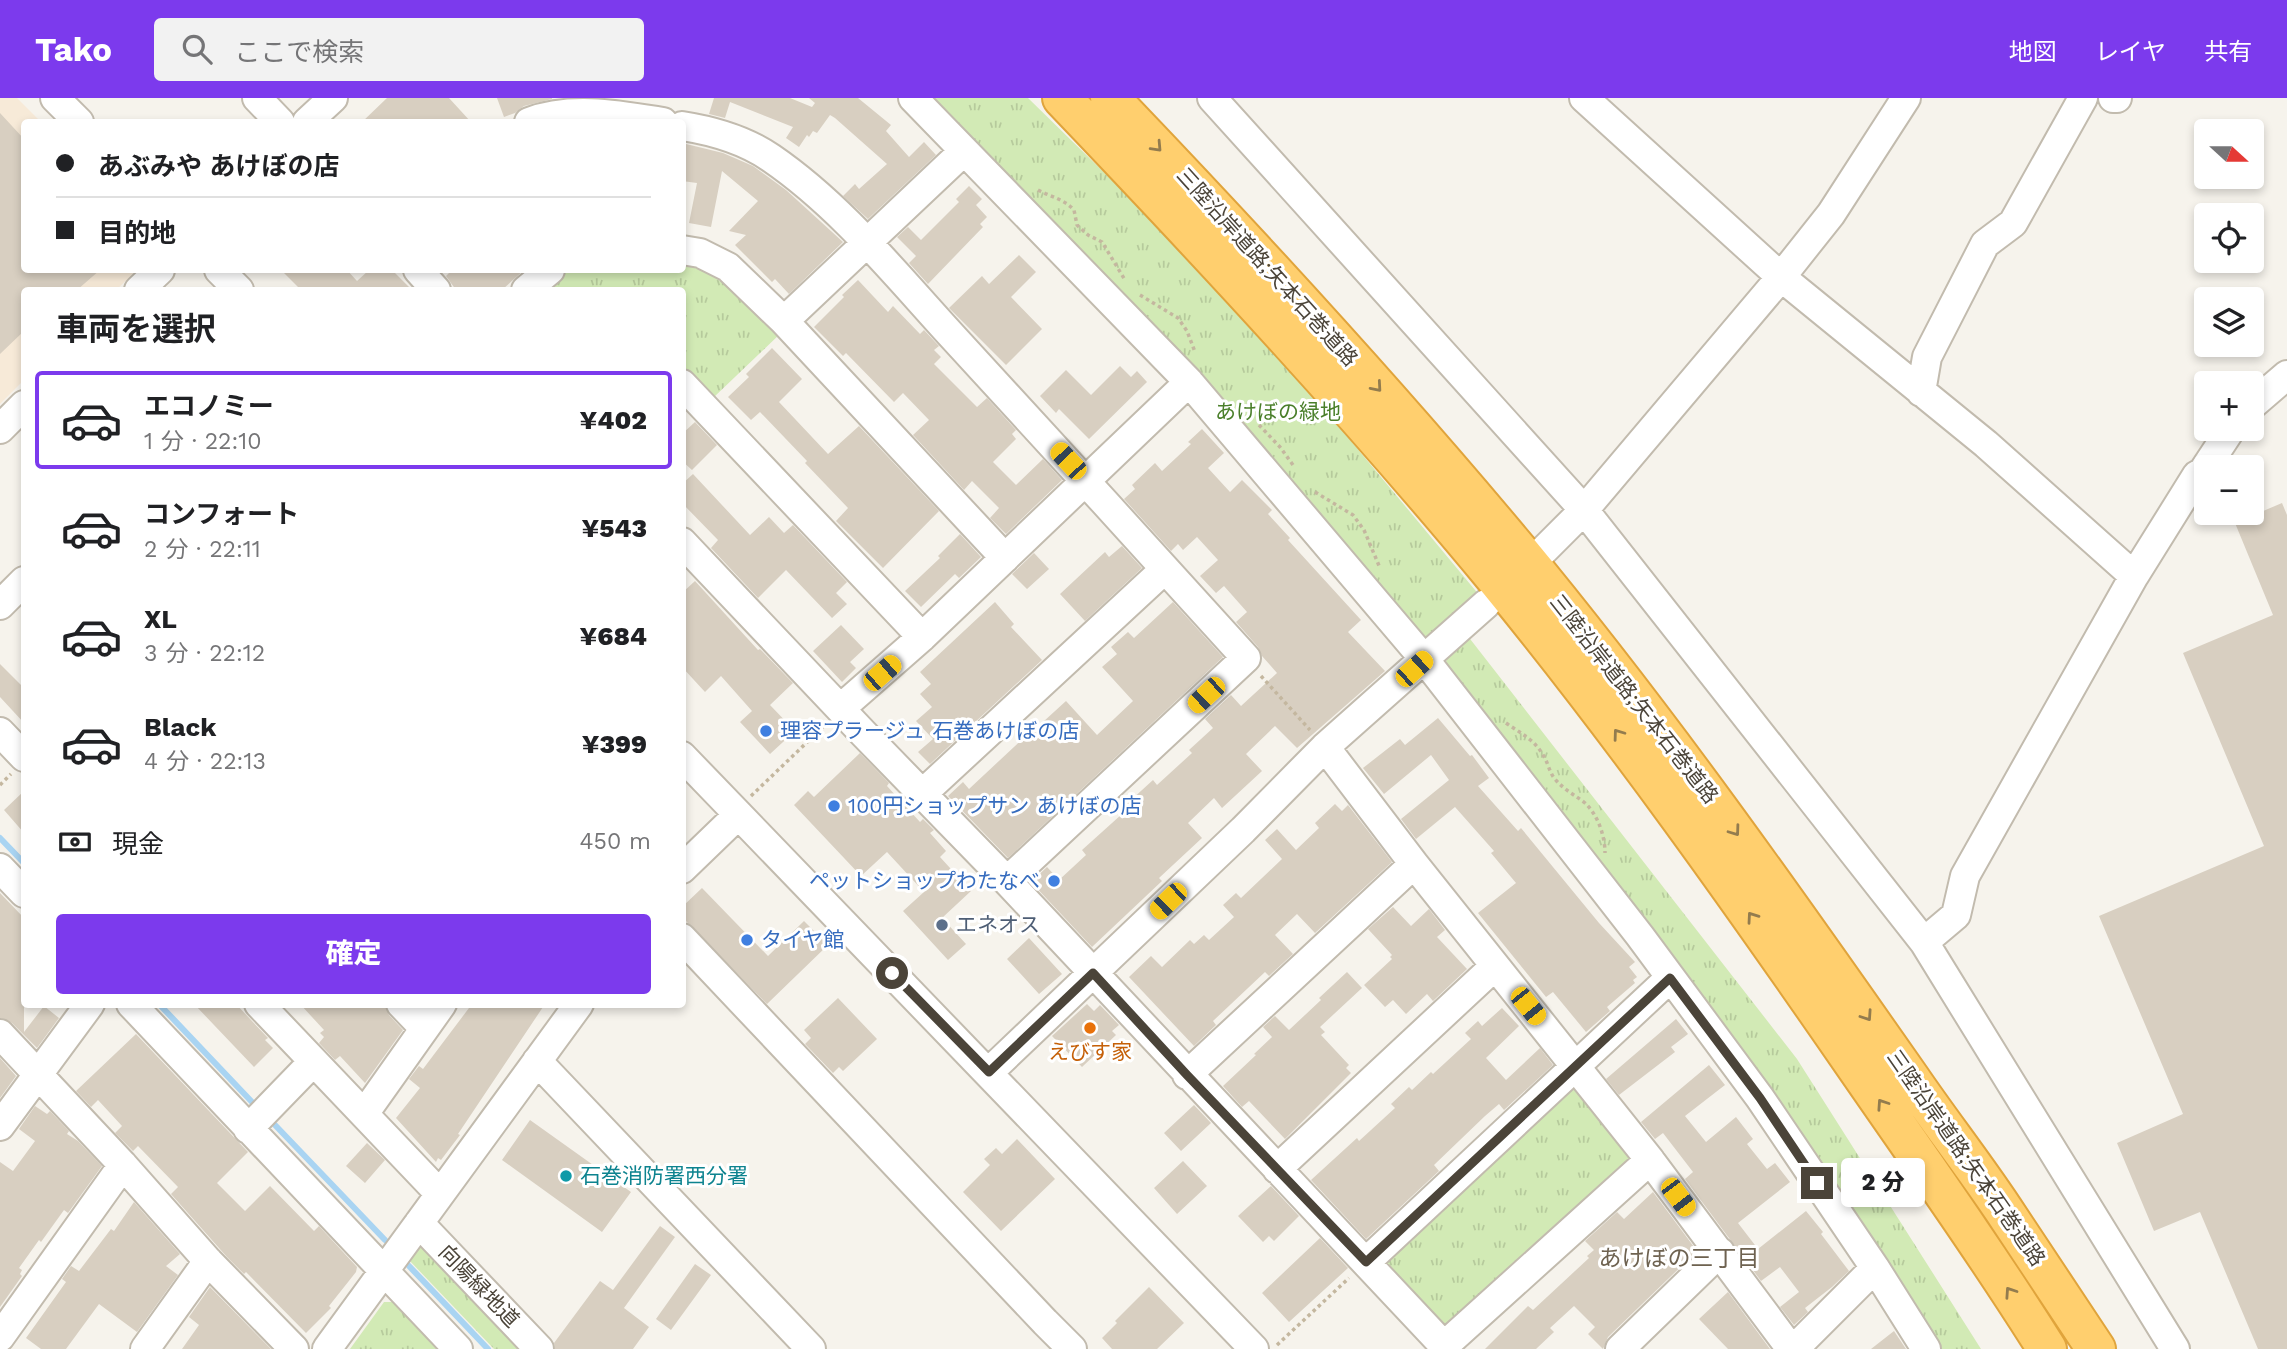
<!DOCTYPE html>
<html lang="ja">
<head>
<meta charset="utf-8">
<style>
	body { margin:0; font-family:"Work Sans","Noto Sans JP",sans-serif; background:#f2f2f2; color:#202124; height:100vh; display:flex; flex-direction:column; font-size:26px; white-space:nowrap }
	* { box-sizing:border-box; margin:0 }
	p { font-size:23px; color:#757577 }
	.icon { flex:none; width:38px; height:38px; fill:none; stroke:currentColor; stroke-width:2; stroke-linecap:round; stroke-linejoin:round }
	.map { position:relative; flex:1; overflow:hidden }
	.panel { position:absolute; left:21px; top:189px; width:665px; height:721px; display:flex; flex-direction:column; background:#fff; border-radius:7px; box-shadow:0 4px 10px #0003 }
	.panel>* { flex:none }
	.guide { position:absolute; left:21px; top:21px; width:665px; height:154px; border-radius:7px; box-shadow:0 4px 10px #0003; display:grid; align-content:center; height:154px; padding:0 35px; background:#fff }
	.needle { width:46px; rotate:111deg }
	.controls { position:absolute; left:2194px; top:21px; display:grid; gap:14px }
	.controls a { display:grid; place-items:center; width:70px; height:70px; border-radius:7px; background:#fff; box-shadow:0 4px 10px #0003; font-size:35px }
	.end { position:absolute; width:32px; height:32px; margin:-16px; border:9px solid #4b4439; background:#fff; box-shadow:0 0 0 4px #fff }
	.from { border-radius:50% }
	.bubble { position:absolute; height:49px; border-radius:7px; background:#fff; box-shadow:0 4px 10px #0003; font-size:23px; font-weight:800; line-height:49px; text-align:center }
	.car { position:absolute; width:21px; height:42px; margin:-21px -10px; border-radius:9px; box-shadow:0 0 5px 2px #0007; background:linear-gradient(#f5c518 24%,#345 0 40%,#f5c518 0 76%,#345 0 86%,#f5c518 0) }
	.guide b { display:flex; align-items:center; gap:24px; height:66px; font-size:26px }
	.guide b+b { border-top:2px solid #e0e0e0 }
	.guide i { width:18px; height:18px; background:#202124 }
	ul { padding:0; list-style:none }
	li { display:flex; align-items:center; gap:21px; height:98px; margin:0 14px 10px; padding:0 21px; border:4px solid transparent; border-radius:7px }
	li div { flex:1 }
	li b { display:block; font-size:26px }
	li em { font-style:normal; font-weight:800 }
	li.active { border-color:#7c3aed }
	li>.icon { width:63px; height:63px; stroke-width:1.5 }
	h2 { padding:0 35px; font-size:32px; line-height:84px }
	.pay { display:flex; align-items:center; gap:18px; height:77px; padding:0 35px; font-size:26px }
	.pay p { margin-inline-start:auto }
	.cta { display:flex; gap:14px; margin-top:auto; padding:14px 35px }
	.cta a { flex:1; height:80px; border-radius:7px; background:#7c3aed; color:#fff; font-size:28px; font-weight:800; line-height:80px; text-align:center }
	header { display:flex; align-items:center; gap:42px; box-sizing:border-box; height:98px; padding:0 35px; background:#7c3aed; color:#fff }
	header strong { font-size:33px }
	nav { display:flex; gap:38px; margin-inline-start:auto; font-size:24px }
	.search { width:490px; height:63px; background:#f2f2f2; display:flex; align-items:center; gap:18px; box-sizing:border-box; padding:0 24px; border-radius:7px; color:#757577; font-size:26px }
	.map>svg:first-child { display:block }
	.commercial { fill:#f7ead8 }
	.park { fill:url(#park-tufts) }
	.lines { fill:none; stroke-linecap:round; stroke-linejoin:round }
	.stream { stroke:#a9d4f2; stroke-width:6 }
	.building { fill:#d8cfc1 }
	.minor-casing { stroke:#c2bbae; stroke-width:32 }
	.highway-casing { stroke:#e0a43c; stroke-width:42 }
	.path { stroke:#c4b79f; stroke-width:3.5; stroke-dasharray:3.5 3.5; stroke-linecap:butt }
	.minor { stroke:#fff; stroke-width:28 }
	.highway { stroke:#ffcf6e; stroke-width:38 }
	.oneway { stroke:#937c4e }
	.route { stroke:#4b4439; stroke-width:9 }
	.shop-dot { fill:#3f7fe0; stroke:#fff; stroke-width:2.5 }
	.service-dot { fill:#5c6f8a; stroke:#fff; stroke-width:2.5 }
	.food-dot { fill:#e8710a; stroke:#fff; stroke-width:2.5 }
	.culture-dot { fill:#0f9aa8; stroke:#fff; stroke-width:2.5 }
	.labels { text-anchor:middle; stroke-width:6; stroke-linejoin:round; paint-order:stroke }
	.street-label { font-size:21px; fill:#4b4439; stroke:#fff }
	.park-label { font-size:21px; fill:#4a7f2a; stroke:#fff }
	.shop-label { font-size:21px; fill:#366cbe; stroke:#fff; text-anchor:start }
	.service-label { font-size:21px; fill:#4e5e75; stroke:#fff; text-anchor:start }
	.food-label { font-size:21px; fill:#c56008; stroke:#fff }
	.culture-label { font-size:21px; fill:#0d838f; stroke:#fff; text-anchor:start }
	.neighbourhood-label { font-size:23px; fill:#6e6250; stroke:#fff }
</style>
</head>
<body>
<header>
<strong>Tako</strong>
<div class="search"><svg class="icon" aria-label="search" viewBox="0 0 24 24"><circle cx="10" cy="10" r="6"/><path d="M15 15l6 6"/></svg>ここで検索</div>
<nav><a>地図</a><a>レイヤ</a><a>共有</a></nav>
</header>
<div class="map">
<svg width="2287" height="1251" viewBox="0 0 2287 1251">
	<defs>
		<pattern id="park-tufts" width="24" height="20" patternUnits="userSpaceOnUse" patternTransform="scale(1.75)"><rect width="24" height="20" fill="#d2eab5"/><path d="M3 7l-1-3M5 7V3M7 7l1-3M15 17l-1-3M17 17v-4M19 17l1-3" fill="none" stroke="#b6ca9c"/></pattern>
	</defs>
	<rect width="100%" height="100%" fill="#f6f3ec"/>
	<path class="commercial" d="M0,0H17L41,24H24V172H137L116,192H24V282L0,306Z"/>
	<path class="park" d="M926,0H1028L1118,88L1306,289L1480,498L1428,540L1415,531Z
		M683,162L721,174L781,235L713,300L683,270L682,192H537L560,172H682Z
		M1467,537L1797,961L1981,1251H1940L1445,569L1448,555Z
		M1576,968L1650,1062L1444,1248L1366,1164Z
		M427,1141L528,1251H494L409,1162Z
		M384,1204H398L443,1251H350Z"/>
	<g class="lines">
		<path class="stream" d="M0,740L24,765
			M159,906L252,1004
			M275,1027L385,1142
			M409,1168L488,1251"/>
	</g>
	<path class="building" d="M387,0H449L471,24H362Z
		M497,0H552V1L524,8L515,15L504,19Z
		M714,0H790L812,9L815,5L809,0H858L891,27L886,33L909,59L924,44L936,57L868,121L843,98L855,86L859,91L887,66L835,20L830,17L817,35L813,33L809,39L807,37L799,49L786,40L793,29L730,4L725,20L709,16Z
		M0,15L24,41V172H100L77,192H24V233L0,256Z
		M682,45L723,55L753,68L786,92L843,144L789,196L775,181L772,184L735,147L746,137L729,133L758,103L722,73L711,129L689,125L697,85L682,83Z
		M969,88L982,101L976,107L987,119L980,126L983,129L928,186L909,165L916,158L897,139L908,129L921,142L959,104L956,101Z
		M1019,157L1036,174L1011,199L1042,231L1006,267L949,210L982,178L989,186Z
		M281,172H347L357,183L369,172H392L412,192H301Z
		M452,172H524L502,192H456L446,178Z
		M858,182L888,214L893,208L920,236L924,232L939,248L934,252L941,259L934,266L977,309L987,300L1016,332L1012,336L1016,341L993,364L1016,387L1043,361L1062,382L1006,436L990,420L999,410L972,383L964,392L913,337L929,322L903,295L894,304L846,255L843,258L814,229L844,199L842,197Z
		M772,250L802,281L779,304L828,356L859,328L939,413L883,470L836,423L848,410L805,365L807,363L760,314L751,322L728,299L749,279L746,276Z
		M1120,268L1131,279L1137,273L1147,284L1089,341L1059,311L1056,315L1040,298L1066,272L1091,297Z
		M695,324L717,347L692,372L682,363V336Z
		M1202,331L1224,355L1208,370L1230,394L1242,382L1272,412L1268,416L1290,440L1288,442L1361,522L1348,534L1385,573L1297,650L1275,628L1246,656L1262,673L1222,710L1214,700L1188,725L1202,740L1159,780L1162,783L1092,849L1031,784L1047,769L1059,782L1086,757L1082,752L1122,716L1119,713L1153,682L1157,687L1192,655L1189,652L1213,630L1205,621L1231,597L1241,608L1277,575L1262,558L1258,549L1236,524L1247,514L1224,488L1216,495L1200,478L1218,462L1197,439L1183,452L1178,446L1171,453L1124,401L1135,391L1132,387L1155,365L1162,373L1191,346L1188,344Z
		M693,376L750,437L769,419L784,435L793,427L847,484L836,495L847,506L832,520L786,472L758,500L711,450L718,442L682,405V386Z
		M2282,405L2287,417V1251H2258L2200,1114L2154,1133L2117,1045L2183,1016L2099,818L2264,748L2183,555L2273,517L2235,425Z
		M960,436L981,459L959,480L955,476L921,509L905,493L940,460L938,458Z
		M1122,448L1142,470L1085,523L1060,496L1105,454L1109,459Z
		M1034,455L1049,471L1027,491L1012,476Z
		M695,483L758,552L760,551L793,585L770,607L795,633L770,656L740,624L752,613L721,578L705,594L682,569V495Z
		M995,504L1014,526L1011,529L1042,562L930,666L918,654L933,641L916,623L932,609L920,596L931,586L920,574Z
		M1173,504L1223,559L1008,760L948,698L963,684L969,691L1031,633L1032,634L1066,603L1097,637L1133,603L1102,569L1117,556L1111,549L1128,534L1134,540Z
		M841,527L864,551L850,564L856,570L842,584L813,553Z
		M0,566L24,590V625L0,599Z
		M1438,620L1470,658L1472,657L1489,680L1478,688L1518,733L1521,730L1599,825L1635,864L1629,869L1637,879L1633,882L1635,885L1607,909L1610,913L1586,934L1553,894L1546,899L1478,815L1516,785L1491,755L1494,753L1455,709L1416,741L1401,721L1449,682L1431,657L1384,696L1363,670L1400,641L1405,647Z
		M860,655L889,685L887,688L920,724L923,721L934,732L930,735L946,753L940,759L971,793L942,820L966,846L948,862L903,813L924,794L887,754L861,778L794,707L808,693L814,699Z
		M24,693V735L4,712Z
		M1335,706L1342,713L1348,707L1392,764L1315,835L1297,816L1275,837L1293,856L1269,878L1265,874L1213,923L1216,927L1194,948L1129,879L1151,858L1162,869L1190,842L1194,846L1204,837L1209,842L1234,819L1223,807L1236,795L1241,800L1282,761L1265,742L1277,731L1296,752L1319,730L1315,725Z
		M702,790L768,858L804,823L828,847L767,906L682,819V809Z
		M0,795L24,820V934L44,908L59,920L37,950L12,925L0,920Z
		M1393,809L1411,828L1429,811L1445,832L1437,839L1467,871L1433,903L1427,896L1406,916L1393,902L1385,909L1364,887L1392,861L1390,859L1392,857L1368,831Z
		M1029,840L1062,876L1039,896L1007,861Z
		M1347,874L1362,890L1320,929L1325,934L1321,937L1349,967L1346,970L1351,975L1285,1041L1249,1003L1242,1009L1223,988L1256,957L1254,956L1272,939L1263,929L1275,918L1289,932L1321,902L1319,900Z
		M838,900L877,941L843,973L839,969L833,975L805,946L811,940L804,932Z
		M194,906H236L268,940L265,942L273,950L254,969Z
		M300,906H385L389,917L403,932L365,985L340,958L335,962L319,945L324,939L320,935L324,932Z
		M472,906H545L458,1036L460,1037L441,1062L438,1060L436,1064L396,1020L420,990L409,981L419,968L423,971Z
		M1087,906L1094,913L1100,907L1119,927L1112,933L1116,937L1082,969L1052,938Z
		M1502,910L1519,928L1486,960L1506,982L1540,950L1553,967L1504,1012L1499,1006L1485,1018L1434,1067L1439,1073L1366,1141L1311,1082L1357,1040L1359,1043L1395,1010L1391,1006L1409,989L1412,992L1431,974L1433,976L1471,941L1465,935L1478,923L1482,928Z
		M1676,921L1688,936L1671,949L1675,954L1619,997L1606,981Z
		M136,936L248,1054L217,1085L245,1113L270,1088L314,1133L319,1128L357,1169L356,1174L329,1208L331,1210L306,1235L246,1174L244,1176L227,1159L171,1096L178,1089L138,1048L133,1053L115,1035L122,1028L98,1002L91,1009L76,993Z
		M0,960L16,978L0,1000Z
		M1709,967L1725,987L1685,1018L1706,1044L1736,1019L1753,1041L1747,1046L1767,1071L1775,1065L1790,1084L1738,1125L1758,1151L1806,1113L1823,1134L1821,1136L1849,1173L1832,1189L1805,1210L1808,1214L1794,1227L1780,1209L1799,1194L1780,1169L1761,1183L1685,1081L1693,1074L1663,1035L1655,1041L1641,1024Z
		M1194,1007L1211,1025L1181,1053L1164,1035Z
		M35,1008L47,1016L50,1013L69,1033L67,1036L78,1043L102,1068L68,1115L64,1112L41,1144L39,1142L19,1170L22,1172L20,1176L22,1178L0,1209V1064L13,1073L35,1043L19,1031Z
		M530,1022L631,1094L602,1134L502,1062Z
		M1017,1041L1055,1081L1001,1133L963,1094L990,1067L984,1061L996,1050L1002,1056Z
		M367,1045L385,1062L365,1085L346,1068Z
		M1183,1063L1207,1088L1177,1116L1154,1090Z
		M1271,1088L1299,1118L1274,1143L1269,1138L1263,1144L1238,1118Z
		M1653,1094L1697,1153L1608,1239L1603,1251L1588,1236L1595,1229L1574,1208L1550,1230L1554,1234L1536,1251H1485L1528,1208L1533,1212L1589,1160L1587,1158L1594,1152L1585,1143L1617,1114L1624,1121Z
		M134,1104L180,1156L166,1168L178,1177L137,1234L99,1206L66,1251H41L26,1240L66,1184L62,1181L71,1168L79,1173L111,1131L114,1133Z
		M660,1128L675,1139L624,1210L649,1229L633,1251H555L554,1245L600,1183L613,1192Z
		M1320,1140L1348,1170L1289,1224L1262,1195Z
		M695,1166L711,1177L671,1232L656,1221Z
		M210,1189L271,1251H182L199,1227L189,1219Z
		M1149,1189L1184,1225L1157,1251H1112L1102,1240L1117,1225L1115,1223Z
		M1728,1194L1770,1251H1728L1699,1221Z
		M1894,1233L1906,1251H1871Z"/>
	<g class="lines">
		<g class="minor-casing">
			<path id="minor" d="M55,0L79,24
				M257,0L280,24
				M913,0L1189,284L1425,562L1640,838L1760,1000L1875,1170L1926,1251
				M1212,0L1584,412L1924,844L2175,1251
				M1584,0L1781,179L1986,346L2134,478
				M2113,0H2117
				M307,24L333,0
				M529,24C571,8 619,17 663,24
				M682,28C714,33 745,42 771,60C841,108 896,177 953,239C1051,345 1149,453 1246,560L1007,783
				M682,152L700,155L728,169L784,223L1005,460
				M219,172L239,192
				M418,172L436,192
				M139,192L160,172
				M526,192L550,172
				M784,223L964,53
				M682,286L922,539
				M1921,294L1927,259L1985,146L2013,125L2083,0
				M2252,307L2287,277
				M0,331L24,307
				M682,444L864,636L1007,783L1447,1251
				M1543,453L1584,412L1781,179L1831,116L1906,0
				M0,507L24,483
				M841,610L922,539L1189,284
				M0,634L24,659
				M1325,649L1414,766L1650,1062L1791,1251
				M682,658L1254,1251
				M922,696L1165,471
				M0,770L24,795
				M682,771L738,717
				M682,840L1045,1224L1072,1251
				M1924,844L1956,817L1965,778L2134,478L2197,377L2202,375L2231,331
				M131,906L458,1251
				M259,906L440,1096
				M401,906L424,930
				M0,936L123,1067L208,1163L294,1251
				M537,963L811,1251
				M989,974L1243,732L1325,649L1486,506
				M1187,977L1414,766
				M364,1016L442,906
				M0,1028L90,906
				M248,1031L313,964
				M1277,1071L1495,868
				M419,1125L539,1251
				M1366,1164L1670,880
				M0,1239L123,1067
				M1444,1248L1650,1062
				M145,1251L208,1163
				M327,1251L579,906
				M1620,1251L1720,1154
				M1794,1251L1875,1170"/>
		</g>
		<g class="highway-casing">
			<path id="highway" d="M1062,0C1211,156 1359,315 1497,482C1624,637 1740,801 1854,966C1919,1060 1986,1154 2047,1251
				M1110,0C1250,146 1388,296 1518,452C1658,621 1784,800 1910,980C1940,1024 1973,1066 2003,1111C2034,1157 2065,1204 2096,1251"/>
		</g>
		<path class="path" d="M1038,92C1051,99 1064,101 1074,112L1077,127L1088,137L1102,144L1125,182
			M1140,197L1178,220L1187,233L1195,254
			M1259,327L1280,349L1293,367
			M1315,394L1353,417L1364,432L1380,470
			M1261,578L1310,632
			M1506,625C1520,635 1534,641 1543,657C1548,664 1549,674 1555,681C1564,692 1575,697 1585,705C1598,717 1605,738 1605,755
			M0,687L11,676
			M751,698L824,628
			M1277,1247L1349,1180"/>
		<use href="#minor" class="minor"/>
		<use href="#highway" class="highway"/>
	</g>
	<defs><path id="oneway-chevron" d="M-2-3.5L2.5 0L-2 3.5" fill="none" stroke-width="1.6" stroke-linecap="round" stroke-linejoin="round" transform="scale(1.75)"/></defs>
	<g class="oneway">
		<use href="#oneway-chevron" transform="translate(1157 49) rotate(47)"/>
		<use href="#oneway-chevron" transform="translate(1377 289) rotate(49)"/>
		<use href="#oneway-chevron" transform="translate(1618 636) rotate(-126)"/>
		<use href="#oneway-chevron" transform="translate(1735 733) rotate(54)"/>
		<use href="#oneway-chevron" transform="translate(1752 819) rotate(-125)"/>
		<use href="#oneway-chevron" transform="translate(1867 918) rotate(56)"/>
		<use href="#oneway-chevron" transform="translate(1882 1006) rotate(-124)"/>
		<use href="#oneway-chevron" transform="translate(2010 1194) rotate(-124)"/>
	</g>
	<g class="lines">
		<path class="route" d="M892,875L989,974L1093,875L1187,977L1366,1164L1670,880L1760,1000L1817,1085"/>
	</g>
	<g class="shop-dot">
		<circle cx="766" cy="633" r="7"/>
		<circle cx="834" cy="708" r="7"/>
		<circle cx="1054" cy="783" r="7"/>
		<circle cx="747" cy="842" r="7"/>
	</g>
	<circle class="service-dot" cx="942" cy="827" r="7"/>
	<circle class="food-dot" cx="1090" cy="930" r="7"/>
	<circle class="culture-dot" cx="566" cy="1078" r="7"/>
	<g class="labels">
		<g class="street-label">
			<text transform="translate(1267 169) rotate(48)" y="7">三陸沿岸道路;矢本石巻道路</text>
			<text transform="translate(1634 601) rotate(52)" y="7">三陸沿岸道路;矢本石巻道路</text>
			<text transform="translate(1966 1060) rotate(55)" y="7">三陸沿岸道路;矢本石巻道路</text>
			<text transform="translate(479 1188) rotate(46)" y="7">向陽緑地道</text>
		</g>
		<g class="park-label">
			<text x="1278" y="321">あけぼの緑地</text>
		</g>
		<g class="shop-label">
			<text x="780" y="640">理容プラージュ 石巻あけぼの店</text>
			<text x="848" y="715">100円ショップサン あけぼの店</text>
			<text x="1040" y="790" text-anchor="end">ペットショップわたなべ</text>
			<text x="761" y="849">タイヤ館</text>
		</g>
		<g class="service-label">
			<text x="956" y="834">エネオス</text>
		</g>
		<g class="food-label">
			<text x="1090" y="961">えびす家</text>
		</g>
		<g class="culture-label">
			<text x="580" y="1085">石巻消防署西分署</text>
		</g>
		<g class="neighbourhood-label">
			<text x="1679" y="1168">あけぼの三丁目</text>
		</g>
	</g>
</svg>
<div class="controls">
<a><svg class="needle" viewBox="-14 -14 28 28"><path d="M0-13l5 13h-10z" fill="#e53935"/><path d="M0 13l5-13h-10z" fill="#757577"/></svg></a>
<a><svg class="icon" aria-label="locate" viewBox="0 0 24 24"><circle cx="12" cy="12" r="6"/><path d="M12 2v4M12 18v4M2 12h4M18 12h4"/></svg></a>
<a><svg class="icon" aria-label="layers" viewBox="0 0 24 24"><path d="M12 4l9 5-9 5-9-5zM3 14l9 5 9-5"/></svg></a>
<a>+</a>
<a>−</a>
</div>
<i class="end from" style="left:892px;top:875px"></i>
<i class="end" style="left:1817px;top:1085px"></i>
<div class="bubble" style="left:1841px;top:1060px;width:84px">2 分</div>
<i class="car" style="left:1068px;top:363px;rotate:317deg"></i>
<i class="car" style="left:1414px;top:571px;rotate:48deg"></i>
<i class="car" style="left:882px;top:575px;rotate:49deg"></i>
<i class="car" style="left:1206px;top:597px;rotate:227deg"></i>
<i class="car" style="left:1168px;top:803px;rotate:226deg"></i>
<i class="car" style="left:1528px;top:908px;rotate:141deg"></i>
<i class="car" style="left:1678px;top:1099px;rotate:143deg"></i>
<div class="guide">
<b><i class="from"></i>あぶみや あけぼの店</b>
<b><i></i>目的地</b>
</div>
<section class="panel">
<h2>車両を選択</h2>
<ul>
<li class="active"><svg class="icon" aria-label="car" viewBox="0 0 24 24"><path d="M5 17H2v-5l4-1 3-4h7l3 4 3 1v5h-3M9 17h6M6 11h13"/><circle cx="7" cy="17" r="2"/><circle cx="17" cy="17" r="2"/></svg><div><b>エコノミー</b><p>1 分 · 22:10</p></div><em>¥402</em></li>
<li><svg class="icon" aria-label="car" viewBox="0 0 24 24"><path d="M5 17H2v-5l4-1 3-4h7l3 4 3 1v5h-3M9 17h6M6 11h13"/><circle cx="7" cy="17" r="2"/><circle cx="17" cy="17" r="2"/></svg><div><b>コンフォート</b><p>2 分 · 22:11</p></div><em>¥543</em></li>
<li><svg class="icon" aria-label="car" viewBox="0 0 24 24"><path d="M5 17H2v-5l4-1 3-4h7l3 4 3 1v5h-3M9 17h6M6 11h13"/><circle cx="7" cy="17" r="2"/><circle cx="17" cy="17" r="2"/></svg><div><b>XL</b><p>3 分 · 22:12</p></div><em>¥684</em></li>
<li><svg class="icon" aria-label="car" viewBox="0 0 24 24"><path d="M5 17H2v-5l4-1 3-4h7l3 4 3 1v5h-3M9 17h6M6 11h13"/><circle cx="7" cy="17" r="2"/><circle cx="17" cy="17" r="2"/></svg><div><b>Black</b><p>4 分 · 22:13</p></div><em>¥399</em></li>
</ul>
<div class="pay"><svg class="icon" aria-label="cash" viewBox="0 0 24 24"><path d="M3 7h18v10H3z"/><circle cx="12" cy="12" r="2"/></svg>現金<p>450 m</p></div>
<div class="cta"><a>確定</a></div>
</section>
</div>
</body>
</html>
